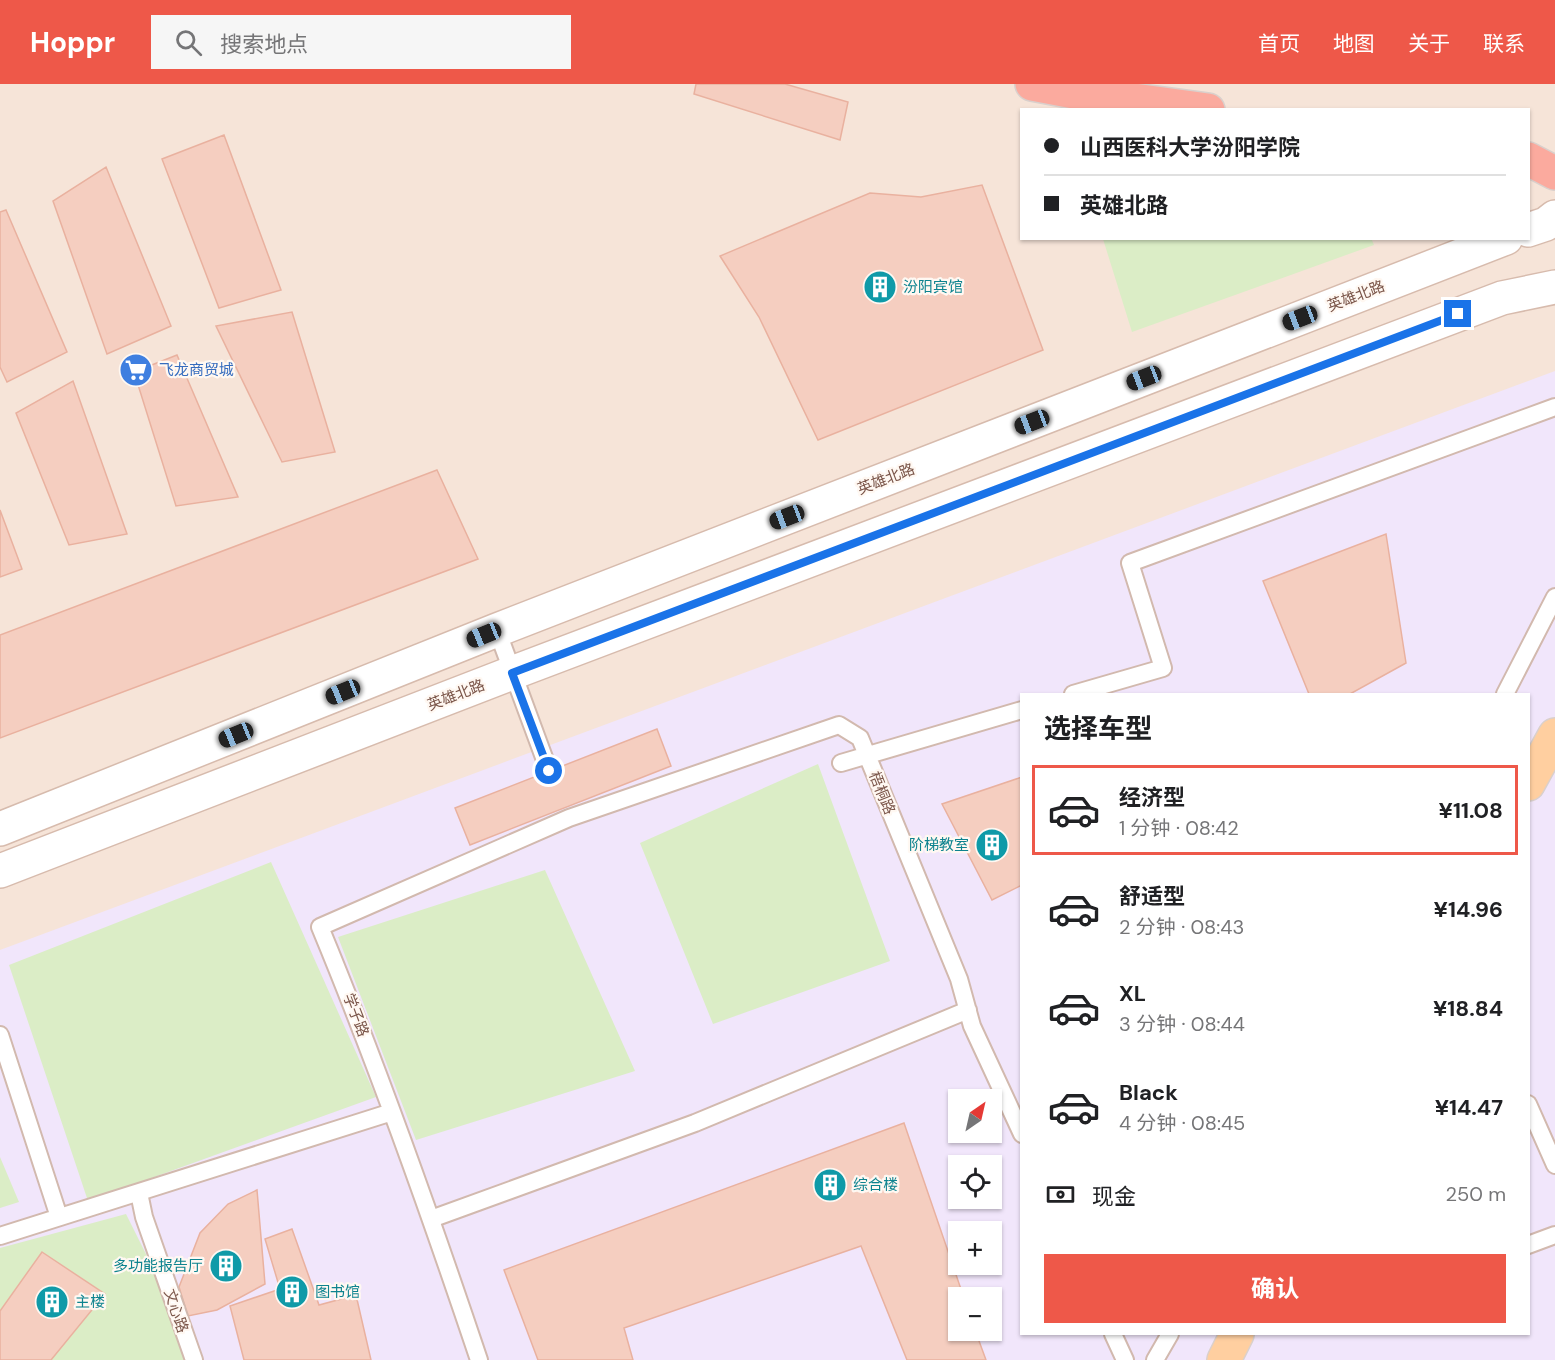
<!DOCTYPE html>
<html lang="zh">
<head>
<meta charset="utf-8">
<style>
	body { margin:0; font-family:"DM Sans","Noto Sans SC",sans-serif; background:#f6f6f6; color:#202124; height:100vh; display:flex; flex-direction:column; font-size:22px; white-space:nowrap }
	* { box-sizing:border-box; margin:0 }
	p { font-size:20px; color:#757577 }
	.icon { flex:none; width:33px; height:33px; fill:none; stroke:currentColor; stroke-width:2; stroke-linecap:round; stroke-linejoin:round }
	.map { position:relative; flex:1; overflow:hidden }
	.side { position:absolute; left:1020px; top:609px; width:510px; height:642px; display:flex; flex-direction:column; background:#fff; border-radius:0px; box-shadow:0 2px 4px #0004 }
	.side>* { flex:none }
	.banner { position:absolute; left:1020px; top:24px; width:510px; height:132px; border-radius:0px; box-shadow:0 2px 4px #0004; display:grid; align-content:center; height:132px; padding:0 24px; background:#fff }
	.needle { width:39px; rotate:34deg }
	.buttons { position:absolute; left:948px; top:1005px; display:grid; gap:12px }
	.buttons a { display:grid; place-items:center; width:54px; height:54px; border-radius:0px; background:#fff; box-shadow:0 2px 4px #0004; font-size:30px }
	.end { position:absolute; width:27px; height:27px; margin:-14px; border:8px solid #1a73e8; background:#fff; box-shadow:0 0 0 3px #fff }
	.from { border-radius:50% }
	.car { position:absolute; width:18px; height:36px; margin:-18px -9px; border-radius:8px; box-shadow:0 0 4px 2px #0007; background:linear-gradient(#222 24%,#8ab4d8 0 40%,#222 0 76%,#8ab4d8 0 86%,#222 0) }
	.banner b { display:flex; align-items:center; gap:21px; height:57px; font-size:22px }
	.banner b+b { border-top:2px solid #e0e0e0 }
	.banner i { width:15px; height:15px; background:#202124 }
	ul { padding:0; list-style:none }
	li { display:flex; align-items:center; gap:18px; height:90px; margin:0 12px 9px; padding:0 12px; border:3px solid transparent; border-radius:0px }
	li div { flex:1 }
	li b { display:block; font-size:22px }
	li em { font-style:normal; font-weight:700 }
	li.selected { border-color:#ee5849 }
	li>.icon { width:54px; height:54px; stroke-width:1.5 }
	h2 { padding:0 24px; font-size:27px; line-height:72px }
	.pay { display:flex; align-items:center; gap:15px; height:66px; padding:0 24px; font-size:22px }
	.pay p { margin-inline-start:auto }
	.primary-button { display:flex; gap:12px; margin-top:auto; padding:12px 24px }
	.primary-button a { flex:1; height:69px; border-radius:0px; background:#ee5849; color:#fff; font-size:24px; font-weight:700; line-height:69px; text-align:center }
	header { display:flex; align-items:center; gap:36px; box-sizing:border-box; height:84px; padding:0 30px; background:#ee5849; color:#fff }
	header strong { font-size:28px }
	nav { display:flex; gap:33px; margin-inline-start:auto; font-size:21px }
	.search { width:420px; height:54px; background:#f6f6f6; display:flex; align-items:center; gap:15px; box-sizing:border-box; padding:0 21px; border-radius:0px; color:#757577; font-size:22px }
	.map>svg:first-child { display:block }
	.residential { fill:#f6e4d8; fill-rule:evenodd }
	.education { fill:#f1e6fb; fill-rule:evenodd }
	.green { fill:#dbedc6 }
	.building { fill:#f5cec0; stroke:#e9b19f; stroke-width:1.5 }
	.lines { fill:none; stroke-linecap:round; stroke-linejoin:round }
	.lane-casing { stroke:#d2b9ae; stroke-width:20 }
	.secondary-casing { stroke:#d7bbad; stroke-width:36 }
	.primary-casing { stroke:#dad0cc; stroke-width:36 }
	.highway-casing { stroke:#dad0cc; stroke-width:36 }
	.lane { stroke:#fff; stroke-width:16 }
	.secondary { stroke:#fff; stroke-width:33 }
	.primary { stroke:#ffcfa0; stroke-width:33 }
	.highway { stroke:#fbaa9e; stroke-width:33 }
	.route { stroke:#1a73e8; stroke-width:8 }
	.labels { text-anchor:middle; stroke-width:4.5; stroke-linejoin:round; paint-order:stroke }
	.culture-label { font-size:15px; fill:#0d838f; stroke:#fff8f2; text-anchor:start }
	.street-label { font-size:15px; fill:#7b564a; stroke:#fff8f2 }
	.shop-label { font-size:15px; fill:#366cbe; stroke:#fff8f2; text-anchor:start }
</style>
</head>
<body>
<header>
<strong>Hoppr</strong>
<div class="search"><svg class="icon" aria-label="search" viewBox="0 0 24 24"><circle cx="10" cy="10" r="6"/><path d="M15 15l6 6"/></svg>搜索地点</div>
<nav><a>首页</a><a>地图</a><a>关于</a><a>联系</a></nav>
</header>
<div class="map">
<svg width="1555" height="1276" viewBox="0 0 1555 1276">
	<rect width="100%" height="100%" fill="#fef4ea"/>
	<path class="residential" d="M0,0H1555V1276H0ZM1022,26H1528V154H1022ZM1022,610H1528V1250H1022ZM958,1016H992V1048H958ZM958,1082H992V1114H958ZM958,1148H992V1180H958ZM958,1214H992V1246H958Z"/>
	<path class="education" d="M1555,287V1276H0V866ZM1022,610H1528V1250H1022ZM958,1016H992V1048H958ZM958,1082H992V1114H958ZM958,1148H992V1180H958ZM958,1214H992V1246H958Z"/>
	<path class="green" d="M1371,154L1374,161L1132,248L1103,155Z
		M818,680L890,877L713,940L640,759Z
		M271,778L376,1013L88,1117L9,881Z
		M545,786L635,987L416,1056L338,853Z
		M0,1073L19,1118L0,1124Z
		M126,1130L199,1276H0V1164Z"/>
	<path class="building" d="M696,0H785L848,18L840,56L694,10Z
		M224,51L281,206L219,224L162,75Z
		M106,83L171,242L107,270L53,117Z
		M982,101L1043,266L818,356L759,233L720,172L870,109L921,113Z
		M6,126L67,268L7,298L0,283V128Z
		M292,228L335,368L282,378L216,242Z
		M177,271L238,413L176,422L134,288Z
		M73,297L127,450L69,461L16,329Z
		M437,386L478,475L0,654V551Z
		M0,426L22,485L0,493Z
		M1386,450L1406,579L1350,610H1309L1263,497Z
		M657,645L671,682L470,761L455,724Z
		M1022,693V801L992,816L942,720Z
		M904,1039L964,1214H958V1246H975L986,1276H907L861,1162L624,1244L633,1276H538L504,1186Z
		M257,1106L265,1200L217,1226L188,1232L179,1203L200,1149L228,1120Z
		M292,1145L319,1221L356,1211L371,1276H244L230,1222L280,1205L265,1155Z
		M42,1168L105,1210L51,1276H0V1227Z"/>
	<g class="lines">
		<g class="lane-casing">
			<path id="lane" d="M497,546L549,687
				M1073,610L1163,584L1130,479L1555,323
				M1505,610L1555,513
				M841,679L1022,626
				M0,951L59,1133
				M1528,1020L1555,1081
				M139,1109L144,1133L194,1276
				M431,1135L695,1039L968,926
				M0,1152L392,1028
				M1528,1161L1555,1151
				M1113,1250L1125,1276
				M479,1276C430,1130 379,985 320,843L569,734L839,641L860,654L959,895L972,942L1022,1050
				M1155,1276L1170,1250"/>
		</g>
		<g class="secondary-casing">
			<path id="secondary" d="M1528,146L1546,140L1555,133
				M0,745L497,546L1506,154
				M0,787L512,589L1502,214L1555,203"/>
		</g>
		<g class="primary-casing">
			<path id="primary" d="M1528,700L1555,651
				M1224,1276L1237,1250"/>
		</g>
		<g class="highway-casing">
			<path id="highway" d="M1032,0L1074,8L1208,26
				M1528,75L1555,89"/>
		</g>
		<use href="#lane" class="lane"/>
		<use href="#secondary" class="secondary"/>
		<use href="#primary" class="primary"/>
		<use href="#highway" class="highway"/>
	</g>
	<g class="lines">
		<path class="route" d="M549,687L512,589L1458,230"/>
	</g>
	<defs>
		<g id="building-disc" transform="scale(1.725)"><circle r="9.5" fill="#0f9aa8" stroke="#fff8f2"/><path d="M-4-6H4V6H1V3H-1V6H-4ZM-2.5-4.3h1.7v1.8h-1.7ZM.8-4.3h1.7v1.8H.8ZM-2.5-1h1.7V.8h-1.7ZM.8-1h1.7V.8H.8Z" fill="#fff"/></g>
		<g id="supermarket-disc" transform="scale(1.725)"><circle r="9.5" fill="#3f7fe0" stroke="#fff8f2"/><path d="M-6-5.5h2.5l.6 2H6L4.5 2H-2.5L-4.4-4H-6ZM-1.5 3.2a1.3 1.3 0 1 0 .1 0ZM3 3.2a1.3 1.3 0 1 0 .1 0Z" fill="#fff"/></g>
	</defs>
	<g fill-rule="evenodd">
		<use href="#building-disc" x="880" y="203"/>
		<use href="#supermarket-disc" x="136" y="286"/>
		<use href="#building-disc" x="992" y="761"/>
		<use href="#building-disc" x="830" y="1101"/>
		<use href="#building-disc" x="226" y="1182"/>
		<use href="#building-disc" x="292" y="1208"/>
		<use href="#building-disc" x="52" y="1218"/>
	</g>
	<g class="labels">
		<g class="culture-label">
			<text x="903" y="208">汾阳宾馆</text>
			<text x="969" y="766" text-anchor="end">阶梯教室</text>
			<text x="853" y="1106">综合楼</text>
			<text x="203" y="1187" text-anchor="end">多功能报告厅</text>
			<text x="315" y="1213">图书馆</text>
			<text x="75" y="1223">主楼</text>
		</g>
		<g class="street-label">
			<text transform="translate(1356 212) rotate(-21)" y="5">英雄北路</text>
			<text transform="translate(886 395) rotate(-21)" y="5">英雄北路</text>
			<text transform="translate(456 611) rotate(-21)" y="5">英雄北路</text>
			<text transform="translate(882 709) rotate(68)" y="5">梧桐路</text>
			<text transform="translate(356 931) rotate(69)" y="5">学子路</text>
			<text transform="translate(176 1227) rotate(71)" y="5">文心路</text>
		</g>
		<g class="shop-label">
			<text x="159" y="291">飞龙商贸城</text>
		</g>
	</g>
</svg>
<div class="buttons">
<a><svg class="needle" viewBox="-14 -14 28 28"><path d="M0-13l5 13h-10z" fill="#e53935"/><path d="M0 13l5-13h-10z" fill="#757577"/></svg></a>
<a><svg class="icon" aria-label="locate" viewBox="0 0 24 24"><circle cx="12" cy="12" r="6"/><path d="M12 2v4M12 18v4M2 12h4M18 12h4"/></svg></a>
<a>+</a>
<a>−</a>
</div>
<i class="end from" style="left:549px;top:687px"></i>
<i class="end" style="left:1458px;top:230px"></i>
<i class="car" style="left:1300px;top:234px;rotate:249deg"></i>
<i class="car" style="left:1144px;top:294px;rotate:249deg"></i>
<i class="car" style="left:1032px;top:338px;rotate:249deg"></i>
<i class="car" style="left:787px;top:433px;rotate:249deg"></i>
<i class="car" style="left:484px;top:551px;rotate:248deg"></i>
<i class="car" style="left:343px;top:608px;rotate:248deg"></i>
<i class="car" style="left:236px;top:651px;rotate:248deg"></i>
<div class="banner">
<b><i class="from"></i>山西医科大学汾阳学院</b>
<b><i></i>英雄北路</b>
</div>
<section class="side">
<h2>选择车型</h2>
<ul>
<li class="selected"><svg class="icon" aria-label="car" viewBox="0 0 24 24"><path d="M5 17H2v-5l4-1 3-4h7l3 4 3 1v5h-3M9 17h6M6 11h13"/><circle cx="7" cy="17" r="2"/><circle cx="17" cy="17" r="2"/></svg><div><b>经济型</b><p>1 分钟 · 08:42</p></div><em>¥11.08</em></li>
<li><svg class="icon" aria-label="car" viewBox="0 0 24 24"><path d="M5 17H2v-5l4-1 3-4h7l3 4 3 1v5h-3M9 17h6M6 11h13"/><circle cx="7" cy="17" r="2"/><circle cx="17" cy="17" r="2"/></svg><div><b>舒适型</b><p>2 分钟 · 08:43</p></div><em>¥14.96</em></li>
<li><svg class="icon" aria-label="car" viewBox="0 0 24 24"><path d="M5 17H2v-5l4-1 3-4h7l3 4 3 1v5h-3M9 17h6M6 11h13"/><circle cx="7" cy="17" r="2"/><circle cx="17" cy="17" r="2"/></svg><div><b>XL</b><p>3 分钟 · 08:44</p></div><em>¥18.84</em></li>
<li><svg class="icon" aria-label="car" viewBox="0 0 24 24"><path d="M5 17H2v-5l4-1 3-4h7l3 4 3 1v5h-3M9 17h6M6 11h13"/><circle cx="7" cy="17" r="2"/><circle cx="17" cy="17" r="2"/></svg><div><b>Black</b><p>4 分钟 · 08:45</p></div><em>¥14.47</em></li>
</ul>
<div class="pay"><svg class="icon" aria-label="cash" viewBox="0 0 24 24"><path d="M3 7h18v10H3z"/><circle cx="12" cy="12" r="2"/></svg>现金<p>250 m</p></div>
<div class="primary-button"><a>确认</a></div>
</section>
</div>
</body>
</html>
